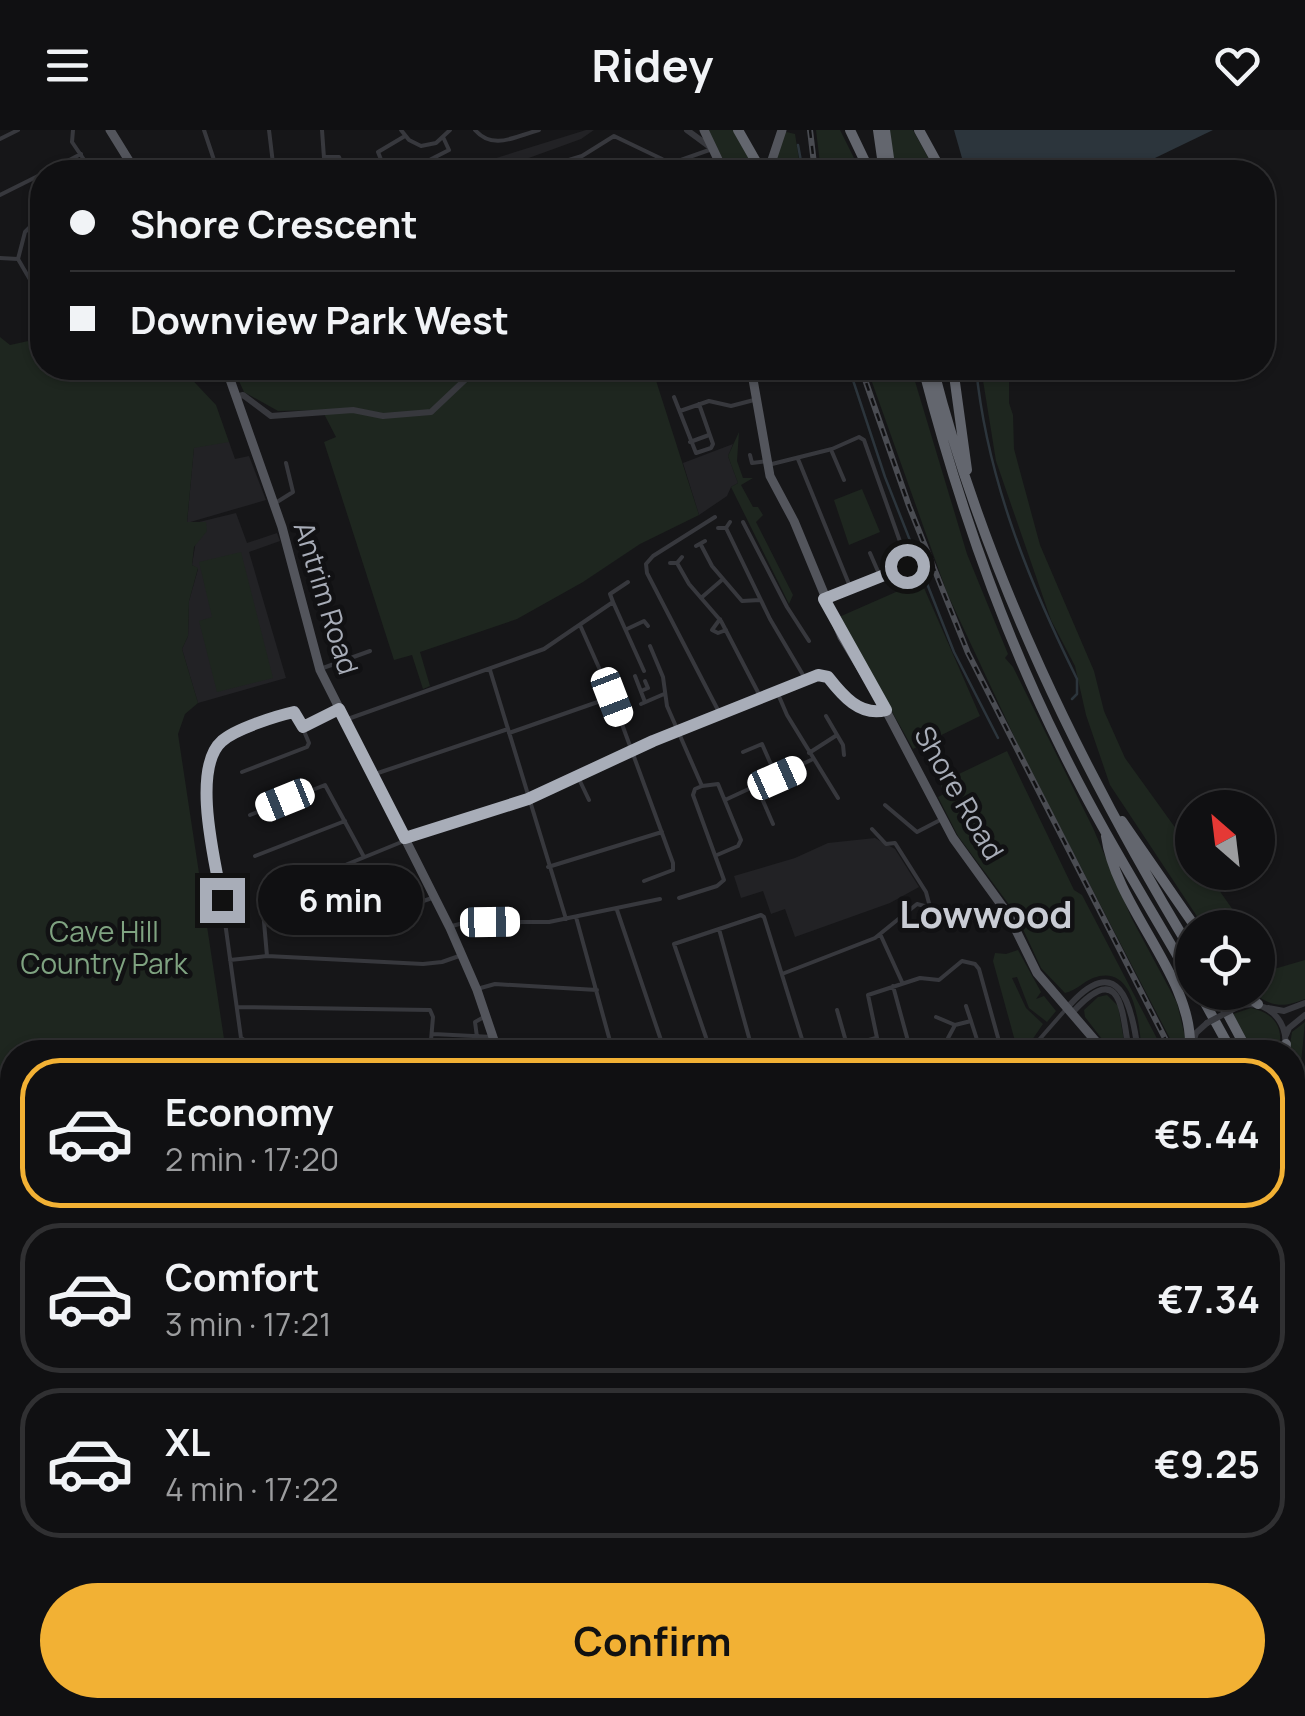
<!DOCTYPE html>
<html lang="en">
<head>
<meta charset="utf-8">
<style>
	body { margin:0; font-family:Manrope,sans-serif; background:#19191b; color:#f1f3f6; height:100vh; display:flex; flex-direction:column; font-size:38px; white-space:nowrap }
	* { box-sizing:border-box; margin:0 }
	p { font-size:32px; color:#9c9d9f }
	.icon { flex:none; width:55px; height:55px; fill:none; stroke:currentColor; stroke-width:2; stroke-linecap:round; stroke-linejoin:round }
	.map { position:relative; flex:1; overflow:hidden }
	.side { position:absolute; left:0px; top:910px; width:1305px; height:678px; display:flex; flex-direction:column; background:#101012; border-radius:40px 40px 0 0; box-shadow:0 2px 8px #0004,0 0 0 2px #303032 }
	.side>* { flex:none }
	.top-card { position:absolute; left:30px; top:30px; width:1245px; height:220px; border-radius:40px; box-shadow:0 2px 8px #0004,0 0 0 2px #303032; display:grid; align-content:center; height:220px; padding:0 40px; background:#101012 }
	.needle { width:65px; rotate:332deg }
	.controls { position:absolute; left:1175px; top:660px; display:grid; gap:20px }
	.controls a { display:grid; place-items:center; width:100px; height:100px; border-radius:50%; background:#101012; box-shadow:0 2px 8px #0004,0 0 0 2px #303032; font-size:50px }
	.end { position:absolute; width:45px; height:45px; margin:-22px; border:12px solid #a8adb8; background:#111; box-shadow:0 0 0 5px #111 }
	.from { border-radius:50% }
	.bubble { position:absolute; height:70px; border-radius:35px; background:#101012; box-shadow:0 2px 8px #0004,0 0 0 2px #303032; font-size:32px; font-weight:700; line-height:70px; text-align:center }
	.car { position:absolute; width:30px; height:60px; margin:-30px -15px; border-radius:12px; box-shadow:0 0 8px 2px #0007; background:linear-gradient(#fff 24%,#345 0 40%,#fff 0 76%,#345 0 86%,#fff 0) }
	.top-card b { display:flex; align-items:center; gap:35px; height:95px; font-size:38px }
	.top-card b+b { border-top:2px solid #303032 }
	.top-card i { width:25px; height:25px; background:#f1f3f6 }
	ul { padding:18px 0 0; list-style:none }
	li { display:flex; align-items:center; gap:30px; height:150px; margin:0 20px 15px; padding:0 20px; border:5px solid #303032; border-radius:40px }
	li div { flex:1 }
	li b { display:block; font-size:38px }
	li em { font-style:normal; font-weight:700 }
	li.active { border-color:#f2b134 }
	li>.icon { width:90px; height:90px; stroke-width:1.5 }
	.cta { display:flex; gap:20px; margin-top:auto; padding:20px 40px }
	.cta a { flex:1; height:115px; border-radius:60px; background:#f2b134; color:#111; font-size:40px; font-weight:700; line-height:115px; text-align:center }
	header { display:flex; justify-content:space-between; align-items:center; height:130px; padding:0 40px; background:#101012; font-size:45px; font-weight:700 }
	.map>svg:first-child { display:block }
	.built { fill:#222225 }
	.green { fill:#1e261f }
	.water { fill:#2c353c }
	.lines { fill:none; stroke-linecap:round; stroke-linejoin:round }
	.stream { stroke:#2c353c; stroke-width:2.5 }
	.minor { stroke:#37383d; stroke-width:4 }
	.tertiary { stroke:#37383d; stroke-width:6 }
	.secondary { stroke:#45474d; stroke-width:6 }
	.primary { stroke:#53555c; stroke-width:9 }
	.trunk { stroke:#5b5e65; stroke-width:10 }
	.motorway { stroke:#63666e; stroke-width:10 }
	.rail-casing { stroke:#4a4c52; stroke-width:6 }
	.rail { stroke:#111113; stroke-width:2.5; stroke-dasharray:8; stroke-linecap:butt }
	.tertiary-bridge { stroke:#37383d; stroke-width:6 }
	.route { stroke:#a8adb8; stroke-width:12 }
	.labels { text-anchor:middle; stroke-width:9; stroke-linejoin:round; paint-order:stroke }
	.street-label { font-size:28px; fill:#a8adb8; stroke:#111113 }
	.park-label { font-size:28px; fill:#7fa381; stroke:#111113 }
	.district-label { font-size:38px; font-weight:bold; fill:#c9ccd4; stroke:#111113 }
</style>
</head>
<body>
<header><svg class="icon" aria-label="menu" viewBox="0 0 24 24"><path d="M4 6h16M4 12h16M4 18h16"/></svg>Ridey<svg class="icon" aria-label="heart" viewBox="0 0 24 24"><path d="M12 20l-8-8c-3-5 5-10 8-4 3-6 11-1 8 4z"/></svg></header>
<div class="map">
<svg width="1305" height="1586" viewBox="0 0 1305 1586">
	<rect width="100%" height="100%" fill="#161618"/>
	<path class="built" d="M586,0H594L581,9L526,29L535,42H451Z
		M221,311L229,312L235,329L249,326L266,370L187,393L194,317Z
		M733,314L728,326L738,353L731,357L727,366L699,385L683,333Z
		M236,383L247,413L277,403L280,411L249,422L286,548L198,573L182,519L188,506L189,471L198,439L192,435L199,392Z
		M875,708L895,719L919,757L890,773L795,807L785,779L771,784L763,761L741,768L734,746L795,728L828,713Z
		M1293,1086L1305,1108V1172L1293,1148Z"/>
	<path class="green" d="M708,0H737L761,42H756L749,31L728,39Z
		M816,0H840L861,42H821Z
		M889,0H913L936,42H896Z
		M782,1L795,4L801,42H768Z
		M0,207L10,215L42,208V238H181L216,275L229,312L194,318L187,392H206L207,401L194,417L192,435L198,438L189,471L188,506L182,519L198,573L185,584L178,604L226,922H12V1022L0,1016Z
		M233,238H652L699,385L640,414L583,452L517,489L420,522L430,556L423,559L412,525L394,530L324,312L336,307L322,280L278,281L244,262Z
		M867,238H911L967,424L1008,524L1005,528L1013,537L1093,698L1132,789L1177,873L1186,911L1184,922H1177L1027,634L947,463Z
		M981,238H1009V273L1013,285L1014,319L1040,415L1094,541L1104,581L1125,628L1192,721V742L1207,743L1245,797H1204L1110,655L1086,585L1075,536L1051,490L996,331Z
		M739,302L737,331L743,348H753L741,355L753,377H758L763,385L756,392L793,465L789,474L731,357L738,353L728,326Z
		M862,359L880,402L849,415L834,370Z
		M241,422L273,548L217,562L199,491L212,487L199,432Z
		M921,451L980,586L913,619L839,487Z
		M1007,621L1074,760L1082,765L1164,922H1142C1139,897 1136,832 1093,848C1083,852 1077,860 1065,863L1041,838L1016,784L958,706L938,667L944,664L940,653Z
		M1258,816L1274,839L1305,830V869C1283,878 1272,877 1253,863L1258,862Z
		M1018,820L1041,862L1036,869L1044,866L1056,881L1047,892L1029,878L1017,847L1012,848L1026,878L1043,894L1032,910L1030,920L1018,922L993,831L995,823L1006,824Z
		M1107,865L1118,876L1126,922H1112L1085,887L1084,880L1098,867Z
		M1251,878C1275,883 1285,899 1278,922H1254L1233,884Z
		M1305,892L1301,933L1305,946V980L1293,948L1292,922L1289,920L1292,902Z
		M1305,1234V1301L1295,1308L1293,1243Z
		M1293,1406H1305L1301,1474L1305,1480V1519L1301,1521L1305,1529V1586H1105L1101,1575H1292Z
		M110,1575H209L211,1586H108Z"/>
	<path class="water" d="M954,0H1213L1126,42H966Z"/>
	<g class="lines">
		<path class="stream" d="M798,15L803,42
			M849,238L885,347L954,522L998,608
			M976,238C987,348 1028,450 1077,549V564L1072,569
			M0,1484L12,1482"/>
		<path class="minor" d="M73,0L72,12L91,40
			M204,0L218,42
			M269,0L274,42
			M322,0L325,42
			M401,0L409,10L421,16L436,13L450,0
			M475,0C493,21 516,6 539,0
			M0,9L18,0
			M326,27H339L345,42
			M46,42L81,24
			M386,42L378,22L405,6
			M406,42L449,20L443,7
			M555,42L559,33L582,26L614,6L662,29L668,35
			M614,42H625
			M647,42L712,19
			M0,65L42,44
			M0,128L18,129
			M37,183L39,165L18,129L25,102L42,85
			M662,238L663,243
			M687,238L688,243
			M674,267L696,323L711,318L713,314L699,274
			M680,281L709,271L731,276L754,270
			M690,312L709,305
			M832,322L844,350
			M750,325L752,333L767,331
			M798,329L851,459
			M772,334L832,319L859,307L864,310L908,434L829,467
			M277,372L293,362L286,333
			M715,387L653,426L646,434L647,443L720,584
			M743,392L787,477L809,511
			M718,398H726L730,392
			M726,398L770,489L806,550
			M701,415L712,436L742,471L760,470
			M696,416L705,411
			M870,423L880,446
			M670,433H677L682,427
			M677,433L689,454L721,491L761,568
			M701,468L723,449
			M613,472L644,541
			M613,472L610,464L628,452
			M720,489L712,500L718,503L726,500
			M580,495L612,567L673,733V740L644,751
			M627,499L644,491L648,496
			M650,516L663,547L667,576L702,656
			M323,538L370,521
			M490,540L566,789
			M635,546L645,572
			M641,561L648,558L645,551
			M778,564L787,585L838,668
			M641,574L664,564
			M826,586L843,615L844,625
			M345,590L544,519L613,472
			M303,597L339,579
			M509,603L612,567
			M743,622L762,614L777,648
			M809,623L837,605
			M242,642L307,617L309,613L296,582L222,611L211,627L205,647L241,908L249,913L339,922
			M375,644L508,599
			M578,647L589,670
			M702,656L718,654L741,710L738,716L717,725
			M757,657L773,694
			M725,670L811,630
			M885,675L917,702L942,689
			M250,685L325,655L364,727
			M872,699L886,714L895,713L926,762L930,777
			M255,726L345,691
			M548,737L662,702
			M367,753L374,766L373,776
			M679,768L717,756L724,750L693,665L695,659L702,656
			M617,780L665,922
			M329,784L367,775L394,781L435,767
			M576,787L613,922
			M452,796L467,792H549L660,769
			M719,799L753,922
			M881,806L902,852
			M267,826L262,769L404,711
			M230,830L267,826L423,834L442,832L462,825
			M782,844L875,808L917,774L984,792L1005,786
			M893,856L911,922
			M477,859L495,854L597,860
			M237,877L430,880L433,887L430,922
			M837,880L849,922
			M936,887L955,895
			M971,891L981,922
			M433,904L493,907
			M477,907L475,892L484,887
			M847,916L876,908
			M711,922L674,814L761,785L764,787L806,922
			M880,922L868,865L920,848L939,850L962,831L975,834L979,839L1002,922
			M947,922V910L955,895L971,891L966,876
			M1036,922L1038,911L1066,879
			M0,1058L12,1068
			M0,1111L12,1121
			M0,1174L12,1179
			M0,1222L12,1224
			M0,1272L5,1255
			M0,1323L5,1336L0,1354
			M1292,1352L1302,1366L1292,1374
			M1302,1369V1383
			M0,1519L12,1517
			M688,1575L693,1586
			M736,1575L741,1586
			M905,1575L907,1579
			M1097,1575L1101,1586
			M721,1577L726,1575
			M982,1584L1000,1575
			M40,1586V1575
			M85,1586L88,1575
			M426,1586V1575
			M441,1586V1575
			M471,1586L472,1575
			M625,1586L649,1575
			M771,1586L784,1580
			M874,1586L876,1575
			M1021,1586L1023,1575
			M1044,1586L1057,1575"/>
		<path class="tertiary" d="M687,0L710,17
			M236,267L243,265L271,286L353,280L383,286L431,282L468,247L488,238
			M405,708L528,669L653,611L818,545L828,547C842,565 860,587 886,580
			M1239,876C1265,868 1289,890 1285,917
			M1067,878C1118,819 1132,873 1138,922
			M1268,878L1284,881L1305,873
			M1071,884C1121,828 1122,879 1129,922
			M1286,905L1289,898L1305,885
			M1190,922L1196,903L1207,893
			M1292,1400H1305
			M487,1586L499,1575"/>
		<path class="secondary" d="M577,1575L584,1586"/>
		<path class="primary" d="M110,0L136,42
			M704,0L724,42
			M768,42L782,0
			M226,238L282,397L320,540L450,798L477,860L498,922
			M751,238L770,346L794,391L842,507L881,571L953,708L1008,784L1037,843L1105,922
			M1292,1312L1305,1329
			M782,1575L788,1586"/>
		<path class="trunk" d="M0,1386L12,1376"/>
		<path class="motorway" d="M738,0L762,42
			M850,0L870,42
			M878,0L884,42
			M885,0L891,42
			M919,0L942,42
			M923,238C957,369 1000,496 1061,618C1100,698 1148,774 1192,851
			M933,238C986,445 1082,640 1192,822
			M953,238L967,340
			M1122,691L1196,798
			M1106,706C1116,778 1192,846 1190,916
			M1199,862L1232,922
			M1216,862L1248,922
			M1242,862L1258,874
			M1285,922L1286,914
			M1292,965L1305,996
			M1292,1009L1305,1035
			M1292,1046L1305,1074
			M1292,1073L1305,1096"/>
		<g class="rail-casing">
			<path id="rail" d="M810,0L815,42
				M861,238L909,376L968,523L1172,922
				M1292,1153L1305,1176"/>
		</g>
		<use href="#rail" class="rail"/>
		<path class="tertiary-bridge" d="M1207,893L1239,876"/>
	</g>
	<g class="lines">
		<path class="route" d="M222,770C215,732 191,638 222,611C235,599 276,586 294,582L303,597L339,579L405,708L528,669L653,611L818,545L828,547C842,565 860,587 886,580L824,469L907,436"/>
	</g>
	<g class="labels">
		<g class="street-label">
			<text transform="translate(326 468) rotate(73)" y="10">Antrim Road</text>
			<text transform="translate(959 663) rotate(60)" y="10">Shore Road</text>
		</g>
		<g class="park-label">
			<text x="104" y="812">Cave Hill<tspan x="104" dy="32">Country Park</tspan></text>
		</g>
		<g class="district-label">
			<text x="986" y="798">Lowwood</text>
		</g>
	</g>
</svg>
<div class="controls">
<a><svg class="needle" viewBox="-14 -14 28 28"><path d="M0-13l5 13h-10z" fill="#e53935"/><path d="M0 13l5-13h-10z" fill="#9c9d9f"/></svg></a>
<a><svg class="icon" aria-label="locate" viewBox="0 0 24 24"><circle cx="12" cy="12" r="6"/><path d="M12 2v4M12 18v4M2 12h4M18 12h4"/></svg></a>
</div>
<i class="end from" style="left:907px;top:436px"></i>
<i class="end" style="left:222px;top:770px"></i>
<div class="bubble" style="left:258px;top:735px;width:165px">6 min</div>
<i class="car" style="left:612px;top:567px;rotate:159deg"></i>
<i class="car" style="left:777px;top:648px;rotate:66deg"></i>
<i class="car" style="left:285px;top:670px;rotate:248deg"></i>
<i class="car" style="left:490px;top:792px;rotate:89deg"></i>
<div class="top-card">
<b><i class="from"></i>Shore Crescent</b>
<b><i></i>Downview Park West</b>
</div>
<section class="side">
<ul>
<li class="active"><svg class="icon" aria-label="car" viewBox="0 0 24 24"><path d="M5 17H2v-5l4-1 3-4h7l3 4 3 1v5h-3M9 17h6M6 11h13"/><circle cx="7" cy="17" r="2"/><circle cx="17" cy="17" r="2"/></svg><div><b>Economy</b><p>2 min · 17:20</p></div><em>€5.44</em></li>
<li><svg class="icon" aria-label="car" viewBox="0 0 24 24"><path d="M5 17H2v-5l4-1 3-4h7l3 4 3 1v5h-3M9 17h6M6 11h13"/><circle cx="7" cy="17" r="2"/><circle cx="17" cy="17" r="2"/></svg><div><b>Comfort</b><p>3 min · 17:21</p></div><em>€7.34</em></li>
<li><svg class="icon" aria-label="car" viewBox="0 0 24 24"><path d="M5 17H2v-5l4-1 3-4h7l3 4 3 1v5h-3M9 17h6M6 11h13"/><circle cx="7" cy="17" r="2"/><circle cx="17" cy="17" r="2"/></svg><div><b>XL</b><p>4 min · 17:22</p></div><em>€9.25</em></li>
</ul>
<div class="cta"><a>Confirm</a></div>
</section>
</div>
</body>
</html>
